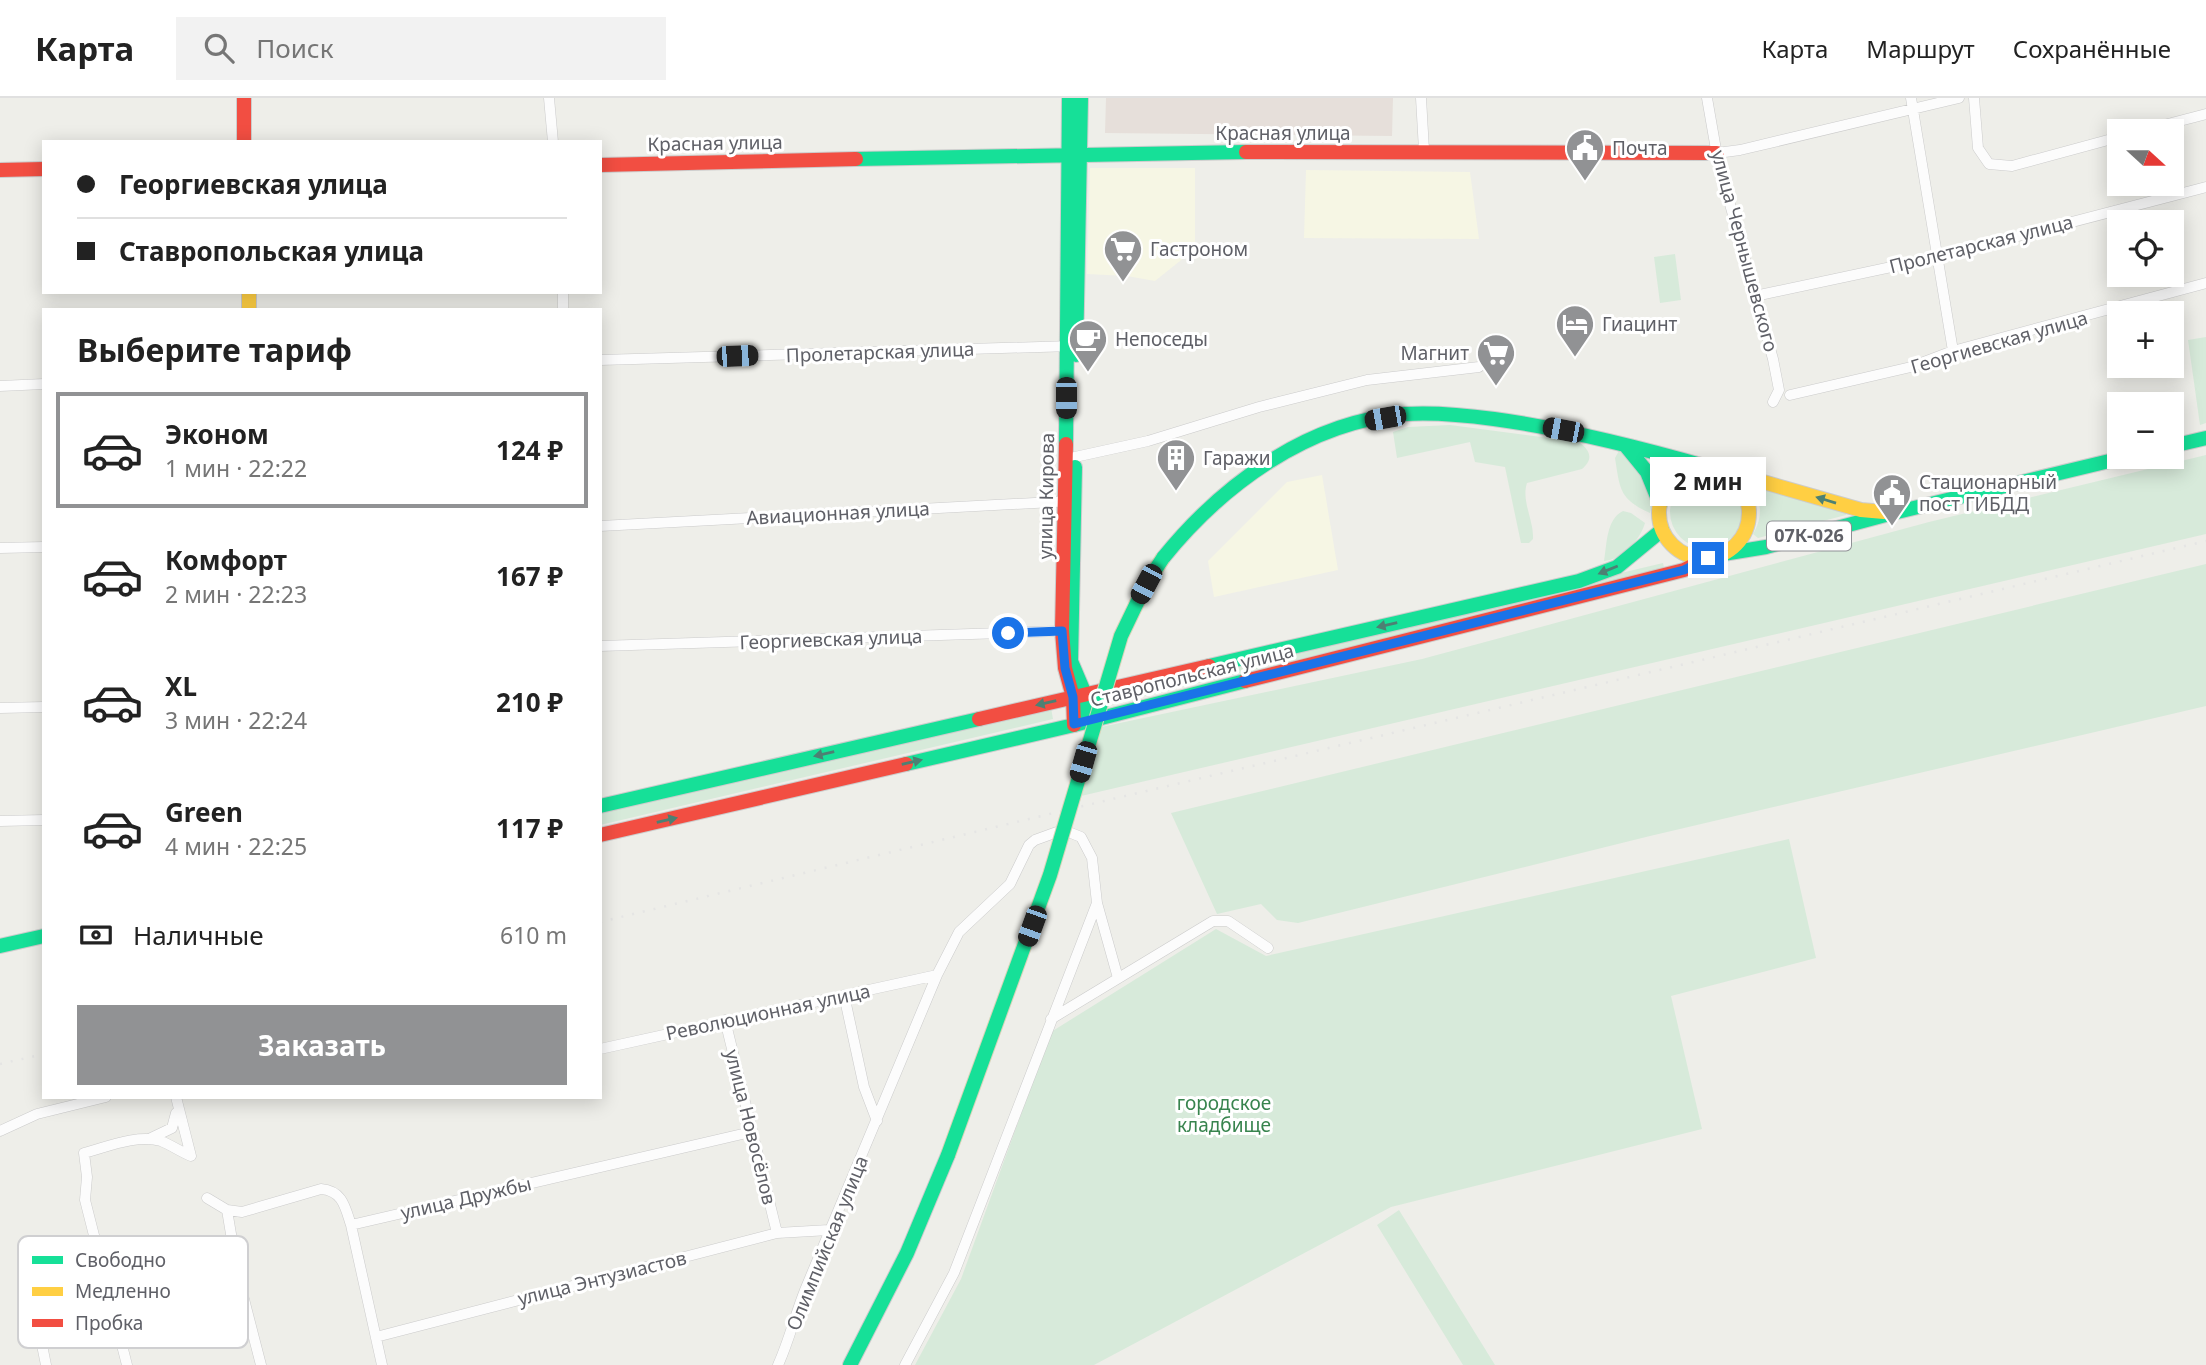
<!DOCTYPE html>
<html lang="ru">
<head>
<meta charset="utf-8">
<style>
	body { margin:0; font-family:"Noto Sans",sans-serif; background:#f2f2f2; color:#222; height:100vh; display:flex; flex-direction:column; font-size:26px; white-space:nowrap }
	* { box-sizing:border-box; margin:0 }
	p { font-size:23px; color:#767676 }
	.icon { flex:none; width:38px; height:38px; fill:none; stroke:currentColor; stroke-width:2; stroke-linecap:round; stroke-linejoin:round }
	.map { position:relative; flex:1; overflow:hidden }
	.details { position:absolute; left:42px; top:210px; width:560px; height:791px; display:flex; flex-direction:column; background:#fff; border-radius:0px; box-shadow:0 4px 18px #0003 }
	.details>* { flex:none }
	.top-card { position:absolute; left:42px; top:42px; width:560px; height:154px; border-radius:0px; box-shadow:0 4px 18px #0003; display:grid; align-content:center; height:154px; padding:0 35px; background:#fff }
	.needle { width:46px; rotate:111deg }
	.buttons { position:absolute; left:2107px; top:21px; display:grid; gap:14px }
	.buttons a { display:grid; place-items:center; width:77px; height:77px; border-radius:0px; background:#fff; box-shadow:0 4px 18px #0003; font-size:35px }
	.end { position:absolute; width:32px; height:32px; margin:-16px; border:9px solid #1a73e8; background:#fff; box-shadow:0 0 0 4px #fff }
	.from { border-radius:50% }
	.bubble { position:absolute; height:49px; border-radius:0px; background:#fff; box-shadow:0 4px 18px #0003; font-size:23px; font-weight:700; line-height:49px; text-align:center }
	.car { position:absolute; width:21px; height:42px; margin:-21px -10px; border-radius:9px; box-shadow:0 0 5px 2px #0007; background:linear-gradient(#222 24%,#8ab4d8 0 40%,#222 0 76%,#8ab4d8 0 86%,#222 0) }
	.top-card b { display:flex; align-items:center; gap:24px; height:66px; font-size:26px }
	.top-card b+b { border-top:2px solid #e0e0e0 }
	.top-card i { width:18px; height:18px; background:#222 }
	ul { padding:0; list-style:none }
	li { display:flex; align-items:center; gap:21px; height:116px; margin:0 14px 10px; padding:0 21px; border:4px solid transparent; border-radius:0px }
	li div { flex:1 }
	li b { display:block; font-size:26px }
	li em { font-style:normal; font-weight:700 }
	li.on { border-color:#919294 }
	li>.icon { width:63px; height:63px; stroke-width:1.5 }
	h2 { padding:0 35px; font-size:32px; line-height:84px }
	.pay { display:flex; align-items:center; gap:18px; height:77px; padding:0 35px; font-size:26px }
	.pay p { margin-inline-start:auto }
	.cta { display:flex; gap:14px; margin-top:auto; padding:14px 35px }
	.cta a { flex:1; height:80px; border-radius:0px; background:#919294; color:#fff; font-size:28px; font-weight:700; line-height:80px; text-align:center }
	header { display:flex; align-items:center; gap:42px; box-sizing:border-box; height:98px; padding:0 35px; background:#fff; border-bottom:2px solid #e0e0e0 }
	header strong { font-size:33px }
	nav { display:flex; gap:38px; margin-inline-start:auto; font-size:24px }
	.search { width:490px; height:63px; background:#f2f2f2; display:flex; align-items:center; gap:18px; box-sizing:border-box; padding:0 24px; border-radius:0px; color:#767676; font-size:26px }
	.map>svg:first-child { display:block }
	.commercial { fill:#f6f6e4 }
	.medical { fill:#e6dfda }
	.green { fill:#d7eada }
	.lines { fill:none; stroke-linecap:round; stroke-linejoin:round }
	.street-casing { stroke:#cbcbcb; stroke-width:11 }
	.fast-casing { stroke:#ccc; stroke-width:16 }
	.slow-casing { stroke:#ccc; stroke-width:16 }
	.jam-casing { stroke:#ccc; stroke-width:16 }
	.street { stroke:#fcfcfc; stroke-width:10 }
	.fast { stroke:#16e098; stroke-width:14 }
	.slow { stroke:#ffcf43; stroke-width:14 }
	.jam { stroke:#f24e42; stroke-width:14 }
	.rail { stroke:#e5e5e4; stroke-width:2.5; stroke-dasharray:2 9; stroke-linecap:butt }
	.fast-bridge-casing { stroke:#d5d4b8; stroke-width:16; stroke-linecap:butt }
	.fast-bridge { stroke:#16e098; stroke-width:14 }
	.oneway { fill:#4d8073 }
	.route { stroke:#1a73e8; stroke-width:9 }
	.labels { text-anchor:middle; stroke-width:6; stroke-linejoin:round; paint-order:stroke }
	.shield { fill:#fff; stroke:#8f9095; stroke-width:2 }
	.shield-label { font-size:18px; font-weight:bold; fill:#5f6067 }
	.street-label { font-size:19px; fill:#5f6067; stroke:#fff }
	.poi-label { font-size:19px; fill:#5f6067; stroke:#fff; text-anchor:start }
	.park-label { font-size:19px; fill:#38844e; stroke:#fff }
	.key { fill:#fff; stroke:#cfcfd1; stroke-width:2 }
	.key-label { font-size:19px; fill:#5f6067 }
</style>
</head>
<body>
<header>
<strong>Карта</strong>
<div class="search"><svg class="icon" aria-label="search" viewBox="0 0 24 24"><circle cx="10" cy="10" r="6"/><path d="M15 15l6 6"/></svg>Поиск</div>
<nav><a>Карта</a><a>Маршрут</a><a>Сохранённые</a></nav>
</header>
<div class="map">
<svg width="2206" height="1267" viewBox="0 0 2206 1267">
	<rect width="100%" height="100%" fill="#eeeee9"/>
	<path class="commercial" d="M1090,70H1195V151L1155,183L1127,178L1087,176Z
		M1306,72L1470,74L1479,141L1304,140Z
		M1322,377L1338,472L1214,499L1208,463L1287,384Z"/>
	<path class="medical" d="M1106,0H1393L1392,38L1105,35Z"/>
	<path class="green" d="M1675,156L1681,202L1660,205L1654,159Z
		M2206,239V325L2200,327L2188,242Z
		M1450,327L1579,344C1590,352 1594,361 1582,371L1527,385C1521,403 1534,422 1533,441L1529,445H1521L1505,369L1475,364L1470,344L1397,360L1393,334L1408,329Z
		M1620,351C1638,366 1657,390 1650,415C1619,401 1620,391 1615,360Z
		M2206,357V436L1081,698L1101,629L1422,561L1929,424Z
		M1670 414a36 36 0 1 1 72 0a36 36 0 1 1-72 0Z
		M1757,385L1846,411V417L1758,440L1753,436C1763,419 1761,406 1754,389Z
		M1623,413L1631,415L1645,425C1640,442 1622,462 1604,463C1607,447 1606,421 1623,413Z
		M1663,465L1665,474L1123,603L1121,594Z
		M2206,466V608L1650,738L1298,825L1277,822L1261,806L1217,816L1171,715Z
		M1051,610L1053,621L600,727V715Z
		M1789,741L1816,860L1671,898L1702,1031L1391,1109L1094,1267H915L961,1181L1051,934L1216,831L1266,858Z
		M1399,1112L1495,1267H1463L1377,1127Z"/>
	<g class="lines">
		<g class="street-casing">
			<path id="street" d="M549,0L553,44
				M1421,0L1424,52
				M1707,0L1718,63L1773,261L1779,292L1773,304
				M1911,0L1953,253
				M1974,0L1978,50L1989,66L2012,68L2119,39
				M2141,33L2206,16
				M1717,55L1740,52L1959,0
				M563,194V212
				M1755,198L1938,159L2206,89
				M600,262L1072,248
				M0,288L44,286
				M1790,297L1911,269L1953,253L2206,185
				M1075,359L1148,343L1259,309L1367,282L1479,269
				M600,428L1072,403
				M0,450L44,449
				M600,548L1062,533
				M0,610L44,609
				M0,723L44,722
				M844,897L864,989L877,1023
				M1051,921L1213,823H1228L1268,850
				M725,922L777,1135
				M600,951L937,877
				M0,1033L37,1016L106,999
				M149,1041L172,1030L176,1015
				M207,1100L227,1112L242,1114L321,1091C343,1093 345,1109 351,1127L751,1034
				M227,1112L238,1178L261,1267
				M351,1127L382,1267
				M33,1202L46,1267
				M376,1239L777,1135L829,1132
				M127,1267L85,1102L87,1079L84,1055C107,1049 137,1036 161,1043C171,1047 181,1054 191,1058L176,999
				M778,1267C789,1243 795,1217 805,1192L937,877L959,834L1010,786L1029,747L1035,742L1057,734L1071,735L1081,739L1092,760L1097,805L1118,880
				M905,1267L954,1175L1097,805"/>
		</g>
		<g class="fast-casing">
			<path id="fast" d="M856,61L1246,54
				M1076,257L1081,0
				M1066,346L1069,0
				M1625,347L1647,374L1660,406
				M2172,348L2206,340
				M1075,369L1071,563L1085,596L1087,623
				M1723,456L1766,449L1893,415L2126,359
				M1163,460C1222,387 1307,324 1404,316C1434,314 1465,317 1494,321C1567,331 1638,349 1708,369
				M1209,568L1579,483L1617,469L1662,432
				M906,666L1074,627L1245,583
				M600,708L979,621
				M0,848L44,838
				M850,1267L907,1155L948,1057"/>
		</g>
		<g class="slow-casing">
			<path id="slow" d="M249,194V212
				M1659 415a45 45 0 1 1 90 0a45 45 0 1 1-90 0Z
				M1725,373L1861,412L1884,414"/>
		</g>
		<g class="jam-casing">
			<path id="jam" d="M244,0V44
				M1246,54L1717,55
				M600,67L856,61
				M0,72L44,71
				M1066,346L1062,533L1065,570L1073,599L1074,627
				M1245,583L1684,472L1708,460
				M979,621L1209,568
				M600,737L906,666"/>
		</g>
		<use href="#street" class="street"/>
		<use href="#fast" class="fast"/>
		<use href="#slow" class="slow"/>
		<use href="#jam" class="jam"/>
		<path class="rail" d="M600,824L1083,708L2206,443
			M0,966L44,956"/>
		<g class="fast-bridge-casing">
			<path id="fast-bridge" d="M948,1057L1050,777L1121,538L1146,486L1163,460"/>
		</g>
		<use href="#fast-bridge" class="fast-bridge"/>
	</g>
	<defs><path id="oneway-solid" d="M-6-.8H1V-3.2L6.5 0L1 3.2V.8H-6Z" transform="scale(1.75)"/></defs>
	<g class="oneway">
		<use href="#oneway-solid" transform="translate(1826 402) rotate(-163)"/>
		<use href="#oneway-solid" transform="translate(1608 472) rotate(158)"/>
		<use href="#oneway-solid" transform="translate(1387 527) rotate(167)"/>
		<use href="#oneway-solid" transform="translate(1046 605) rotate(167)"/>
		<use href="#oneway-solid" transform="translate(824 656) rotate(167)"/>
		<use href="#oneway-solid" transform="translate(912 664) rotate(-13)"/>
		<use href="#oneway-solid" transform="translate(667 722) rotate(-13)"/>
	</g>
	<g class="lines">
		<path class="route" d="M1008,535L1062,533L1065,570L1073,599L1074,626L1684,472L1708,460"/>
	</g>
	<defs>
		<g id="civic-pin" transform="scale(2.0125)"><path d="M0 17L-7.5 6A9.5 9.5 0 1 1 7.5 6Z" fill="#919294" stroke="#fff"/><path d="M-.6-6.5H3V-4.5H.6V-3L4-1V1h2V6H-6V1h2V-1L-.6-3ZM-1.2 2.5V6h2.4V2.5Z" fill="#fff"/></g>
		<g id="supermarket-pin" transform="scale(2.0125)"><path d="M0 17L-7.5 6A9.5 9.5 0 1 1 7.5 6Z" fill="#919294" stroke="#fff"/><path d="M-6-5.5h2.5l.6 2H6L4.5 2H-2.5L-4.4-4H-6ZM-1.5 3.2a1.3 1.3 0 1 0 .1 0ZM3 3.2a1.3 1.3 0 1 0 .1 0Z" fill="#fff"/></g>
		<g id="hotel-pin" transform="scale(2.0125)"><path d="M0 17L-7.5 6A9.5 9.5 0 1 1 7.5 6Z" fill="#919294" stroke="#fff"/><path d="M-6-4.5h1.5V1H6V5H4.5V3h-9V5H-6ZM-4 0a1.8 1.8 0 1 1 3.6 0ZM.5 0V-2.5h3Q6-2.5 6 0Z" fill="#fff"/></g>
		<g id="cafe-pin" transform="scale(2.0125)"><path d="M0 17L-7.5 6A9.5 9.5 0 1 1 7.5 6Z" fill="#919294" stroke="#fff"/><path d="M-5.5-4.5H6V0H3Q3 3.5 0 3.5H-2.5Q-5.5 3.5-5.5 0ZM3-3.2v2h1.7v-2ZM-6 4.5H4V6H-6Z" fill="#fff"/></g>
		<g id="building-pin" transform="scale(2.0125)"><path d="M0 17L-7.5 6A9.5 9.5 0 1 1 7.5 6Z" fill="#919294" stroke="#fff"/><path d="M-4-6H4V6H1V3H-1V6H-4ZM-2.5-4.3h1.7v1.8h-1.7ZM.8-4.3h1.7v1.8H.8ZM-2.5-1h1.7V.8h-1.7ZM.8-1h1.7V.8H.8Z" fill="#fff"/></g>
	</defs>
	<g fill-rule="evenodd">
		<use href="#civic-pin" x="1585" y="50"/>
		<use href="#supermarket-pin" x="1123" y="151"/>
		<use href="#hotel-pin" x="1575" y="226"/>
		<use href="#cafe-pin" x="1088" y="241"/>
		<use href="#supermarket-pin" x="1496" y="255"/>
		<use href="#building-pin" x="1176" y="360"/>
		<use href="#civic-pin" x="1892" y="395"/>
	</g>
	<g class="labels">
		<rect class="shield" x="1767" y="423.5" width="84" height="29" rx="5"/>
		<g class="shield-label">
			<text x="1809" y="444">07К-026</text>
		</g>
		<g class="street-label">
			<text x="1283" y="42">Красная улица</text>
			<text transform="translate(715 45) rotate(-1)" y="7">Красная улица</text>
			<text transform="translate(1981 146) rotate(-14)" y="7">Пролетарская улица</text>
			<text transform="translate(1745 153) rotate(75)" y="7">улица Чернышевского</text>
			<text transform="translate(1999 244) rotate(-16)" y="7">Георгиевская улица</text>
			<text transform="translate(880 254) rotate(-2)" y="7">Пролетарская улица</text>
			<text transform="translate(1046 398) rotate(-89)" y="7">улица Кирова</text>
			<text transform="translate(838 415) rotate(-3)" y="7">Авиационная улица</text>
			<text transform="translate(831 541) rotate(-2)" y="7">Георгиевская улица</text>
			<text transform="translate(1192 577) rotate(-14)" y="7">Ставропольская улица</text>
			<text transform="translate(768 914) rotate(-12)" y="7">Революционная улица</text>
			<text transform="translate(751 1029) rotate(76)" y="7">улица Новосёлов</text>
			<text transform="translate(466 1100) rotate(-13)" y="7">улица Дружбы</text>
			<text transform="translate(827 1145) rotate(-68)" y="7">Олимпийская улица</text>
			<text transform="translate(602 1180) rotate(-14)" y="7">улица Энтузиастов</text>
		</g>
		<g class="poi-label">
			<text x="1612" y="57">Почта</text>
			<text x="1150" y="158">Гастроном</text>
			<text x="1602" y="233">Гиацинт</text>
			<text x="1115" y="248">Непоседы</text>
			<text x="1469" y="262" text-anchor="end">Магнит</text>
			<text x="1203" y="367">Гаражи</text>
			<text x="1919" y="391">Стационарный<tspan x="1919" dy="22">пост ГИБДД</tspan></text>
		</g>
		<g class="park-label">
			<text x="1224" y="1012">городское<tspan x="1224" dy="22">кладбище</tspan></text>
		</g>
	</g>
	<rect x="18" y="1138" width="230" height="112" rx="10" class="key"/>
	<rect x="32" y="1158" width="31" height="8" fill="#16e098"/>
	<rect x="32" y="1189" width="31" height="9" fill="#ffcf43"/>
	<rect x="32" y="1221" width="31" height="8" fill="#f24e42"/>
	<g class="key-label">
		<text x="75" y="1169">Свободно</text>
		<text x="75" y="1200">Медленно</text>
		<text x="75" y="1232">Пробка</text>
	</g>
</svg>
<div class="buttons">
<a><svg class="needle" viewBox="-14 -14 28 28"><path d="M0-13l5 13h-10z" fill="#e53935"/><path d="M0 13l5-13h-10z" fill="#767676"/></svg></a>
<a><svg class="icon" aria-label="locate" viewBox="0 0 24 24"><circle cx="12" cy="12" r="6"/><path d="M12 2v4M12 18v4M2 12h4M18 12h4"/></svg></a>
<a>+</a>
<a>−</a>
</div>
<i class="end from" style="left:1008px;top:535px"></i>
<i class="end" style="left:1708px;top:460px"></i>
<div class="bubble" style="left:1650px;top:359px;width:116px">2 мин</div>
<i class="car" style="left:737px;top:258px;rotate:88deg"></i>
<i class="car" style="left:1066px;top:300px;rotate:180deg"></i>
<i class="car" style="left:1385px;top:320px;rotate:260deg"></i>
<i class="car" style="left:1563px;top:332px;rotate:281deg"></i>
<i class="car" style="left:1146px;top:486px;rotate:208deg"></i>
<i class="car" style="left:1083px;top:664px;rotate:196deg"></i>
<i class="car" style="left:1032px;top:828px;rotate:200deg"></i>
<div class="top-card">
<b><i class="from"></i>Георгиевская улица</b>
<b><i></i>Ставропольская улица</b>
</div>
<section class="details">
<h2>Выберите тариф</h2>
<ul>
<li class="on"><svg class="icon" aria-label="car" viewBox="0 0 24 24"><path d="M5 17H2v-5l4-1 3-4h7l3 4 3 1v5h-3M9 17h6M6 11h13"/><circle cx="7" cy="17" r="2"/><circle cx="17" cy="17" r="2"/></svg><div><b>Эконом</b><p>1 мин · 22:22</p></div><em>124 ₽</em></li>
<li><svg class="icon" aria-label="car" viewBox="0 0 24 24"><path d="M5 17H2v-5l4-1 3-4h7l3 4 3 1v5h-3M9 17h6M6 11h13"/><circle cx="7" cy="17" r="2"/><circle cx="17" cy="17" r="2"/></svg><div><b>Комфорт</b><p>2 мин · 22:23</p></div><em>167 ₽</em></li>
<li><svg class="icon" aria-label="car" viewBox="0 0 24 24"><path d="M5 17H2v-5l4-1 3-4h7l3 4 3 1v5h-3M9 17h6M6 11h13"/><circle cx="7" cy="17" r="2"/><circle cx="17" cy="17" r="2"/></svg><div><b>XL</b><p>3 мин · 22:24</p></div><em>210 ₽</em></li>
<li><svg class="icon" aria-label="car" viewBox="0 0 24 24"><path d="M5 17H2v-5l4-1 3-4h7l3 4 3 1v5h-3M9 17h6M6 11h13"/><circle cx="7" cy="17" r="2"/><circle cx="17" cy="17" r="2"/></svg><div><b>Green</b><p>4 мин · 22:25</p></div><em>117 ₽</em></li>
</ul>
<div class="pay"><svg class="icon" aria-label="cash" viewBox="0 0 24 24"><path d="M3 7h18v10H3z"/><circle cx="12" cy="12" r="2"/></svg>Наличные<p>610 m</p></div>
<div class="cta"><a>Заказать</a></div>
</section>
</div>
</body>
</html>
